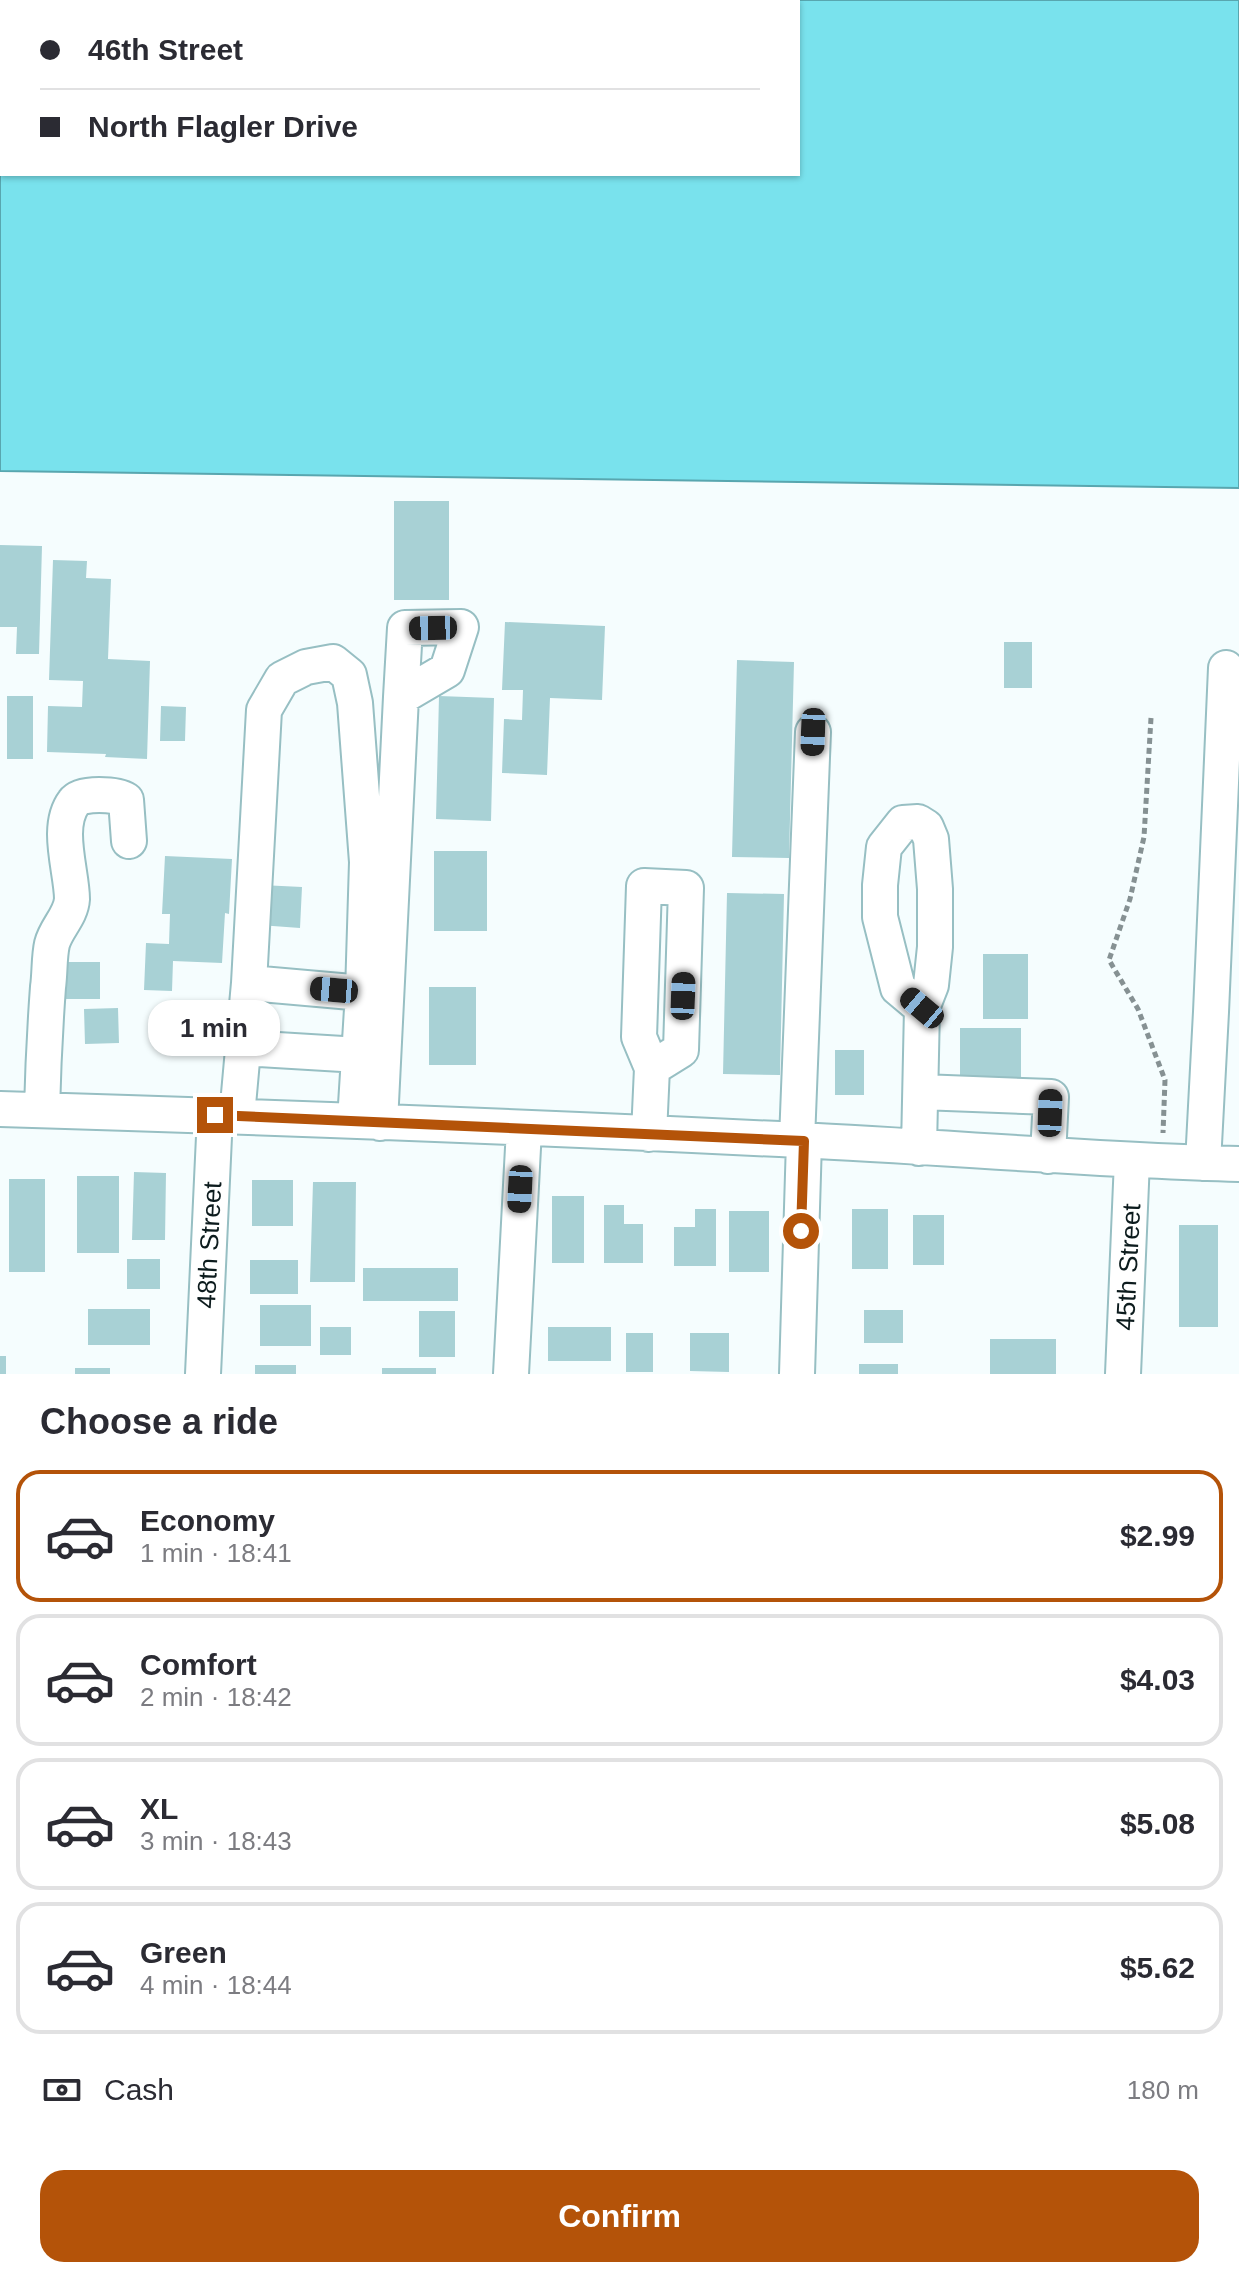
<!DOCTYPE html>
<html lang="en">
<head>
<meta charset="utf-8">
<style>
	body { margin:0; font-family:Arial,sans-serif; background:#f7f7f7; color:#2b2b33; height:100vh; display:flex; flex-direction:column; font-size:30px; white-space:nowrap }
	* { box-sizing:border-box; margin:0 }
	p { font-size:26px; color:#7c7c81 }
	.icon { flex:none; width:44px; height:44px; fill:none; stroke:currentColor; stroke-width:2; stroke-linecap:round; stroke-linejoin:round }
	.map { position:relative; height:1374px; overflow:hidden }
	.panel { display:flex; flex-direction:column; background:#fff; flex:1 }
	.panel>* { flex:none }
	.top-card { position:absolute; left:0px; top:0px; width:800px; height:176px; box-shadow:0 2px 6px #0004; display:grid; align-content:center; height:176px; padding:0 40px; background:#fff }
	.end { position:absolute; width:36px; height:36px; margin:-18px; border:10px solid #b45309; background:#fff; box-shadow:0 0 0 4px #fff }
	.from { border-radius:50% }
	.bubble { position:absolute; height:56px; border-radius:24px; background:#fff; box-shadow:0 2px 6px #0004; font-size:26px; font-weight:700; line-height:56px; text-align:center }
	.car { position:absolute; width:24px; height:48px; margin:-24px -12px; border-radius:10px; box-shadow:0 0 6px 2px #0007; background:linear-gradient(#222 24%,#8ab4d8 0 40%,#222 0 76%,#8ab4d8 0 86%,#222 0) }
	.top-card b { display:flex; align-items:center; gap:28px; height:76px; font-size:30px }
	.top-card b+b { border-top:2px solid #e1e1e2 }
	.top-card i { width:20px; height:20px; background:#2b2b33 }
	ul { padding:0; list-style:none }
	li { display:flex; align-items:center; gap:24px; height:132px; margin:0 16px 12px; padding:0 24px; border:4px solid #e1e1e2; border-radius:24px }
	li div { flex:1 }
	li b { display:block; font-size:30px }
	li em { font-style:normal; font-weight:700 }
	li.on { border-color:#b45309 }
	li>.icon { width:72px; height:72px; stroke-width:1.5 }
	h2 { padding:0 40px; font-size:36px; line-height:96px }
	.pay { display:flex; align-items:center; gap:20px; height:88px; padding:0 40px; font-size:30px }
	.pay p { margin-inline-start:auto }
	.action { display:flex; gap:16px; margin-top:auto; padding:16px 40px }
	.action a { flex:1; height:92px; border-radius:24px; background:#b45309; color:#fff; font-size:32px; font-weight:700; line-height:92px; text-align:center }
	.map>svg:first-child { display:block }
	.water { fill:#79e2ed; stroke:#58a6af; stroke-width:2; fill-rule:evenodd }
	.building { fill:#a8d1d5 }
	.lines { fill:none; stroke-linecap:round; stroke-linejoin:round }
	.minor-casing { stroke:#97bfc3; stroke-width:38 }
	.path { stroke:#869193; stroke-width:5; stroke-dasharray:6 4; stroke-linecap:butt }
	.minor { stroke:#fff; stroke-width:34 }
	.route { stroke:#b45309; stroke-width:10 }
	.labels { text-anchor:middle; stroke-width:7; stroke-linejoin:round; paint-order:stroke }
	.street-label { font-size:26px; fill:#0c1b1d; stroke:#fff }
</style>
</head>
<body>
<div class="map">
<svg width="1239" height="1374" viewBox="0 0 1239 1374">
	<rect width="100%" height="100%" fill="#f5fdfe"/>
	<path class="water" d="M0,0H1239V488L0,471ZM2,2H798V174H2Z"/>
	<path class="building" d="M394,501H449V600H394Z
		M0,545L42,546L39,654H16L17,627H0Z
		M53,560L87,561L86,578L111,579L108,659L150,661L147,759L105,757L106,754L47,752L48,706L82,707L83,681L49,680Z
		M505,622L605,626L602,700L550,698L547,775L502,773L504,719L522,720L523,690H502Z
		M1004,642H1032V688H1004Z
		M737,660L794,662L789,858L732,857Z
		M7,696H33V759H7Z
		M439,696L494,698L491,821L436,819Z
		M161,706L186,707L185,741H160Z
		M434,851H487V931H434Z
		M165,856L232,859L229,914L225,913L222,963L173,961L172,991L144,990L146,943L169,944L170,914H162Z
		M261,885L302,887L300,928L259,925Z
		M727,893L784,894L780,1075L723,1074Z
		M983,954H1028V1019H983Z
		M61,962H100V999H61Z
		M429,987H476V1065H429Z
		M118,1008L119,1043L85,1044L84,1009Z
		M960,1028H1021V1086H960Z
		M835,1050H864V1095H835Z
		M134,1172L166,1173L165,1240H132Z
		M77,1176H119V1253H77Z
		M9,1179H45V1272H9Z
		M252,1180H293V1226H252Z
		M313,1182H356L355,1282H310Z
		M552,1196H584V1263H552Z
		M604,1205H624V1224H643V1263H604Z
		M695,1209H716V1266H674V1227H695Z
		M852,1209H888V1269H852Z
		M729,1211H769V1272H729Z
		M913,1215H944V1265H913Z
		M1179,1225H1218V1327H1179Z
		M127,1259H160V1289H127Z
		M250,1260H298V1294H250Z
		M363,1268H458V1301H363Z
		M260,1305H311V1346H260Z
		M88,1309H150V1345H88Z
		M864,1310H903V1343H864Z
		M419,1311H455V1357H419Z
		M320,1327H351V1355H320Z
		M548,1327H611V1361H548Z
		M626,1333H653V1372H626Z
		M690,1333H729V1372L690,1371Z
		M990,1339H1056V1374H990Z
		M0,1356H6V1374H0Z
		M859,1364H898V1374H859Z
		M255,1365H296V1374H255Z
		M75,1368H110V1374H75Z
		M382,1368H436V1374H382Z"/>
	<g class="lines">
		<g class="minor-casing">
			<path id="minor" d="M249,983L363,993
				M244,1048L359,1055
				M921,1092L1051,1097L1048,1156
				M0,1109C266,1117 532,1127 797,1140C945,1147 1091,1160 1239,1164
				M42,1110C43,1069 45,1028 48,987C50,973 49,957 52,944C56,928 71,916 72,899C72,872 55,827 74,802C81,792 117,794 126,800L129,841
				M237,1116L249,983L264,710L282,679L306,667L333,662L349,675L355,703L367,862L363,993L355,1121
				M380,1123L401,697L405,628L461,627L447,670L401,697
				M649,1134L652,1068L639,1037L644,886L686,888L681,1050L652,1068
				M797,1140L813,732
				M919,1148L922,1008L931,985L935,947V889L931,839L926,827L918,822L903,823L884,847L880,885V917L898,988L922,1008
				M1203,1163L1211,1012L1226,668
				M203,1374L215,1115
				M511,1374L524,1129
				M797,1374L804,1141
				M1123,1374L1132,1160"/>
		</g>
		<path class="path" d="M1151,718L1144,837L1130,899L1109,960L1138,1009L1165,1080L1163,1133"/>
		<use href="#minor" class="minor"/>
	</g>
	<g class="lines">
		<path class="route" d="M215,1115L804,1141L801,1231"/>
	</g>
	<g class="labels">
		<g class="street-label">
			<text transform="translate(209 1245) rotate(-87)" y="9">48th Street</text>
			<text transform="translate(1128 1267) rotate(-87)" y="9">45th Street</text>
		</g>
	</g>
</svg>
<i class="end from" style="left:801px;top:1231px"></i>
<i class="end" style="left:215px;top:1115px"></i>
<div class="bubble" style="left:148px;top:1000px;width:132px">1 min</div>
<i class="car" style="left:433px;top:628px;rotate:269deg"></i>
<i class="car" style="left:813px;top:732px;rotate:182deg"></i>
<i class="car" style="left:334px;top:990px;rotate:275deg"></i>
<i class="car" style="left:683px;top:996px;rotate:2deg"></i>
<i class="car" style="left:922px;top:1008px;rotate:310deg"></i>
<i class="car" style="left:1050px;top:1113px;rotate:2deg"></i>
<i class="car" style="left:520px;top:1189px;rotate:183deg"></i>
<div class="top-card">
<b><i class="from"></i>46th Street</b>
<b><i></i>North Flagler Drive</b>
</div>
</div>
<section class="panel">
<h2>Choose a ride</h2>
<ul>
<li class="on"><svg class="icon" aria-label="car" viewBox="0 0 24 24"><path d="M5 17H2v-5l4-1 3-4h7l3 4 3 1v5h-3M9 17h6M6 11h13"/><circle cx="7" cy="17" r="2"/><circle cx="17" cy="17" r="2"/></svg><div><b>Economy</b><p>1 min · 18:41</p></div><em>$2.99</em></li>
<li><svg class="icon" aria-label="car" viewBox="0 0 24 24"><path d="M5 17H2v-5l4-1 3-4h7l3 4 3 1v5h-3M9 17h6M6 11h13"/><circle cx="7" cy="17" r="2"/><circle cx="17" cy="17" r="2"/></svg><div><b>Comfort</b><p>2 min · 18:42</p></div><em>$4.03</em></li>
<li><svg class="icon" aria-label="car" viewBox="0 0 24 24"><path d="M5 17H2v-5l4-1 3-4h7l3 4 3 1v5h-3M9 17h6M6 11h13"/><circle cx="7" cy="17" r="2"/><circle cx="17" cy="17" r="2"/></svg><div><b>XL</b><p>3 min · 18:43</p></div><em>$5.08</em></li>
<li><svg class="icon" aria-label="car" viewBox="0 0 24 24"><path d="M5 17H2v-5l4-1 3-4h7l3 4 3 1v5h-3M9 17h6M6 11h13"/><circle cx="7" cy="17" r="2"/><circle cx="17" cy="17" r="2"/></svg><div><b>Green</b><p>4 min · 18:44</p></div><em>$5.62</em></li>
</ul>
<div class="pay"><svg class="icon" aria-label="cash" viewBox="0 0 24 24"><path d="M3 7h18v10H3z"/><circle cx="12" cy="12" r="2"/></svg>Cash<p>180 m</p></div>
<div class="action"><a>Confirm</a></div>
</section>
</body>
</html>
